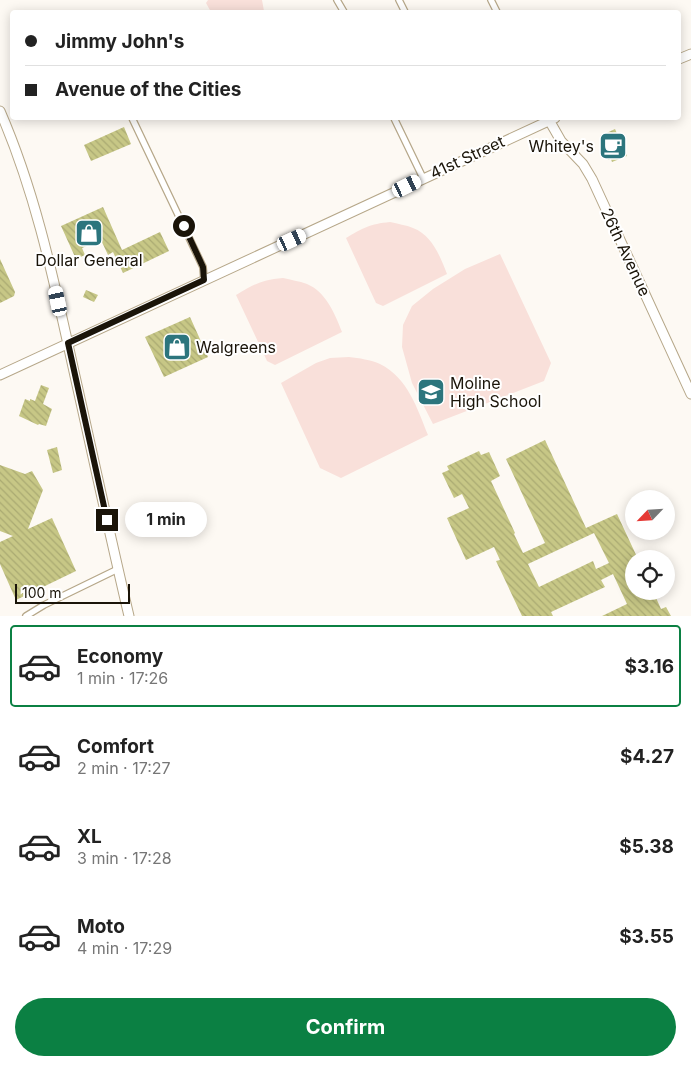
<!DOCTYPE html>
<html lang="en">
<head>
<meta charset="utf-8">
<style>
	body { margin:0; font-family:Inter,sans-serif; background:#f2f2f2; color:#222; height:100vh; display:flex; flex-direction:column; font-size:19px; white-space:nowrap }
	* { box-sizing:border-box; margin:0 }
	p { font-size:16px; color:#767676 }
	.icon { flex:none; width:28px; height:28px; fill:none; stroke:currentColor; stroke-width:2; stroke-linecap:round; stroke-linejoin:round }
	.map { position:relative; height:616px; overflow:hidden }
	.side { display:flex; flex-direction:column; background:#fff; flex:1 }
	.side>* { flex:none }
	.top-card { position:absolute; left:10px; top:10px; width:671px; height:110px; border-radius:5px; box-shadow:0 2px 12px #0003; display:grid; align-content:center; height:110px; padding:0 15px; background:#fff }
	.needle { width:32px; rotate:245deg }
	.buttons { position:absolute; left:625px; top:490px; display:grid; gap:10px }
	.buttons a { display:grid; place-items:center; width:50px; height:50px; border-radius:50%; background:#fff; box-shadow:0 2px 12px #0003; font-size:25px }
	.scale { position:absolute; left:15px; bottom:12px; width:115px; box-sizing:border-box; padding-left:5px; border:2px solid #1a1409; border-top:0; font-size:14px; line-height:18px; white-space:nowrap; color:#1a1409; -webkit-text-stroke:4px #fff; paint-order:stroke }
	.end { position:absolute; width:22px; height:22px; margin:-11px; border:6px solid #1a1409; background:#fff; box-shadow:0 0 0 2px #fff }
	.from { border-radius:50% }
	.bubble { position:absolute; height:35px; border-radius:18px; background:#fff; box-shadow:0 2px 12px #0003; font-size:16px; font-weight:700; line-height:35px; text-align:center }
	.car { position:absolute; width:15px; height:30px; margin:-15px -8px; border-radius:6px; box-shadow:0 0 4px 1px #0007; background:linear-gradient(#fff 24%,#345 0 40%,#fff 0 76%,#345 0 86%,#fff 0) }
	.top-card b { display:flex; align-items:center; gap:18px; height:48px; font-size:19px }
	.top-card b+b { border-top:1px solid #e0e0e0 }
	.top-card i { width:12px; height:12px; background:#222 }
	ul { padding:9px 0 0; list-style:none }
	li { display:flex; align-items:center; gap:15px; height:82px; margin:0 10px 8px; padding:0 5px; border:2px solid transparent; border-radius:5px }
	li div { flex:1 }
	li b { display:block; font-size:19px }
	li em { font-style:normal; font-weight:700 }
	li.current { border-color:#0b8043 }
	li>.icon { width:45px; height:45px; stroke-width:1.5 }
	.primary-button { display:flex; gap:10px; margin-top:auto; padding:10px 15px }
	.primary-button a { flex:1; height:58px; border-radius:30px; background:#0b8043; color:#fff; font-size:20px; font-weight:700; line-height:58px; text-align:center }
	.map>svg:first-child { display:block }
	.grass { fill:#f9e0da }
	.building { fill:url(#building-back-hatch); fill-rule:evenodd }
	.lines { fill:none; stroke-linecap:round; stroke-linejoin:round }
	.street-casing { stroke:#b6a789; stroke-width:8 }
	.secondary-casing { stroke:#b6a789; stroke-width:11 }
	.street { stroke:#fff; stroke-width:5.5 }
	.secondary { stroke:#fff; stroke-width:9 }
	.route { stroke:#1a1409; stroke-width:6 }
	.labels { text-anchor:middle; stroke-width:4; stroke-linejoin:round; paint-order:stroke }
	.poi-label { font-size:16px; fill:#1a1409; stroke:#fff; text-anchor:start }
	.street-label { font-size:16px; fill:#1a1409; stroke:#fff }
</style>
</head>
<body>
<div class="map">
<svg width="691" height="616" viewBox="0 0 691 616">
	<defs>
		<pattern id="building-back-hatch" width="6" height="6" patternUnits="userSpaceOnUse" patternTransform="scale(1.25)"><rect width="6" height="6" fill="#c7c786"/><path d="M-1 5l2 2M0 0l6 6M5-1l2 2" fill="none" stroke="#aaaa72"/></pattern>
	</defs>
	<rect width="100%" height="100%" fill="#fdf9f3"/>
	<path class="grass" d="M208,0H262L264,11L263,12H211L206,3Z
		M390,222C398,224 406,225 413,228C432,235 440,256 447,274L383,306L376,303L346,238C363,228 370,224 390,222Z
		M500,254L551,363L544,381L433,424L412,383L402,347L403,325L412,306L433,289L465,269Z
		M283,278C291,280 299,281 307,284C326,292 335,314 342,332L275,365L267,361L236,295C255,284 261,280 283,278Z
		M349,357C359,358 371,360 380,364C408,378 417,408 428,435L341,478L320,468L281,383L316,363L330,358Z"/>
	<path class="building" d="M124,127L131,144L91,161L84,145Z
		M615,129L627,156L612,162L611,159L608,160L603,149L606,148L600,136Z
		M103,207L122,250L160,232L169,251L123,273L113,252L108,255L101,240L82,248L85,255L76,259L61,226Z
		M0,259L15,292L14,296L0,303Z
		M86,290L98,295L94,302L83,297Z
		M190,317L208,357L164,377L145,337Z
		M41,385L49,388L43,404L52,409L46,426L39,424L38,425L19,416L25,399L30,401V399L35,401Z
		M545,440L586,528L617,514L638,559H634V591H653L661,609L666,607L671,616H602L627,604L613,574L601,580L605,587L551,612L553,616H522L496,561L500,560L494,547L466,560L447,518L469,508L462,494L454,498L442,473L449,470L447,466L479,451L481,455L489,452L500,476L491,481L515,533L514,534L523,553L545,543L506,459ZM594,533L609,563L596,569L593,561L539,587L528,564Z
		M57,447L62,470L53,473L47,450Z
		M0,465L25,474L32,471L43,490L28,529L52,518L76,571L16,600L0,564V542L13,536L0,531Z"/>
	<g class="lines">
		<g class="street-casing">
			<path id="street" d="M337,0L344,12
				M399,0L405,12
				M491,0L497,12
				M132,118L203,267L204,280
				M394,118L423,178
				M26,616L44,605L118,569"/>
		</g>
		<g class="secondary-casing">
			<path id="secondary" d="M679,59L691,54
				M0,111C37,196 55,286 75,376C93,456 110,536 129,616
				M549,120L561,141L583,164L592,179L691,394
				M0,375L555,118"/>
		</g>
		<use href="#street" class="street"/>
		<use href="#secondary" class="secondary"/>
	</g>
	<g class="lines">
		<path class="route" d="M107,520L68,343L204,280L203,267L184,226"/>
	</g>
	<defs>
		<g id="cafe-square" transform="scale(1.4375)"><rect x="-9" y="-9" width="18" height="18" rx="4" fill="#2c757d" stroke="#fff"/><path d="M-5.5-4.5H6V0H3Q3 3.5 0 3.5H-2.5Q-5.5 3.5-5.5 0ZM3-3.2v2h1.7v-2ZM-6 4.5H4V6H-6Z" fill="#fff"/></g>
		<g id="shop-square" transform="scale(1.4375)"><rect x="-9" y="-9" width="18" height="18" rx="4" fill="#2c757d" stroke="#fff"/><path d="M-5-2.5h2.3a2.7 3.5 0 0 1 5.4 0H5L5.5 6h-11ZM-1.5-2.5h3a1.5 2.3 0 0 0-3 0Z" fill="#fff"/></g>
		<g id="school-square" transform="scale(1.4375)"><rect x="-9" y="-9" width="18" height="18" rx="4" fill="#2c757d" stroke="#fff"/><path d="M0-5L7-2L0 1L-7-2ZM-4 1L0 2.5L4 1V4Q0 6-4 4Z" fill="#fff"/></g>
	</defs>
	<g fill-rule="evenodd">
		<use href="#cafe-square" x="613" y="146"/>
		<use href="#shop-square" x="89" y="233"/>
		<use href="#shop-square" x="177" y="347"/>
		<use href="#school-square" x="431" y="392"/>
	</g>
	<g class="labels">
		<g class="poi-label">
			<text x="594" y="152" text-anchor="end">Whitey's</text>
			<text x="89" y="266" text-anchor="middle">Dollar General</text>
			<text x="196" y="353">Walgreens</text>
			<text x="450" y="389">Moline<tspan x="450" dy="18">High School</tspan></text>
		</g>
		<g class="street-label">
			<text transform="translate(467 157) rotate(-25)" y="6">41st Street</text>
			<text transform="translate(626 252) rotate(65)" y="6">26th Avenue</text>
		</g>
	</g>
</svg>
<div class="buttons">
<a><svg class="needle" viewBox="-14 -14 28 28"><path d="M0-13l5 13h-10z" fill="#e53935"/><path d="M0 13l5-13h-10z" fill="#767676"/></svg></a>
<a><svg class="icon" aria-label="locate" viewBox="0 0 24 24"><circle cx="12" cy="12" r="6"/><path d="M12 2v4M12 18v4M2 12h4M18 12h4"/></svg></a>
</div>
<div class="scale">100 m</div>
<i class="end from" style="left:184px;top:226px"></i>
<i class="end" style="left:107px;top:520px"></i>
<div class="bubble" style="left:125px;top:502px;width:82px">1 min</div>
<i class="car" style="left:407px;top:186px;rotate:64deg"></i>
<i class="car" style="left:292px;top:240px;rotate:65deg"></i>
<i class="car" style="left:58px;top:301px;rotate:348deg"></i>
<div class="top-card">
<b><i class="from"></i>Jimmy John's</b>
<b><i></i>Avenue of the Cities</b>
</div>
</div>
<section class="side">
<ul>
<li class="current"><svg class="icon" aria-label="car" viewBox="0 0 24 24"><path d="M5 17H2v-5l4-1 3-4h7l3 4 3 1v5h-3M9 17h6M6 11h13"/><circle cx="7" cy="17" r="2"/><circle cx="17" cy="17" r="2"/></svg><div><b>Economy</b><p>1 min · 17:26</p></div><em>$3.16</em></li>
<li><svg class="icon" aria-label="car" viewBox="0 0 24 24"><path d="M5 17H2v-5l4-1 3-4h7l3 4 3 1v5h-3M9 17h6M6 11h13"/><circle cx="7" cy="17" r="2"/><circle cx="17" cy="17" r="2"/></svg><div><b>Comfort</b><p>2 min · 17:27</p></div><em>$4.27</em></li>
<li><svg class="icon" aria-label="car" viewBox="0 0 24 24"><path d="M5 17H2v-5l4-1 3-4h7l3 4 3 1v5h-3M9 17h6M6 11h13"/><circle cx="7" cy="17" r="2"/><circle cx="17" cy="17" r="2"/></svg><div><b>XL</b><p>3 min · 17:28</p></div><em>$5.38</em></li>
<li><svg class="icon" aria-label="car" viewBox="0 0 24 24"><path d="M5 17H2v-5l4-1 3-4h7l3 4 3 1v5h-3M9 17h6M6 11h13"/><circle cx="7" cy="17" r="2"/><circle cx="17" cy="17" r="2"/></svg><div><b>Moto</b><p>4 min · 17:29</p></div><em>$3.55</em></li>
</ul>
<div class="primary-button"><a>Confirm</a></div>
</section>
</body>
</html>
